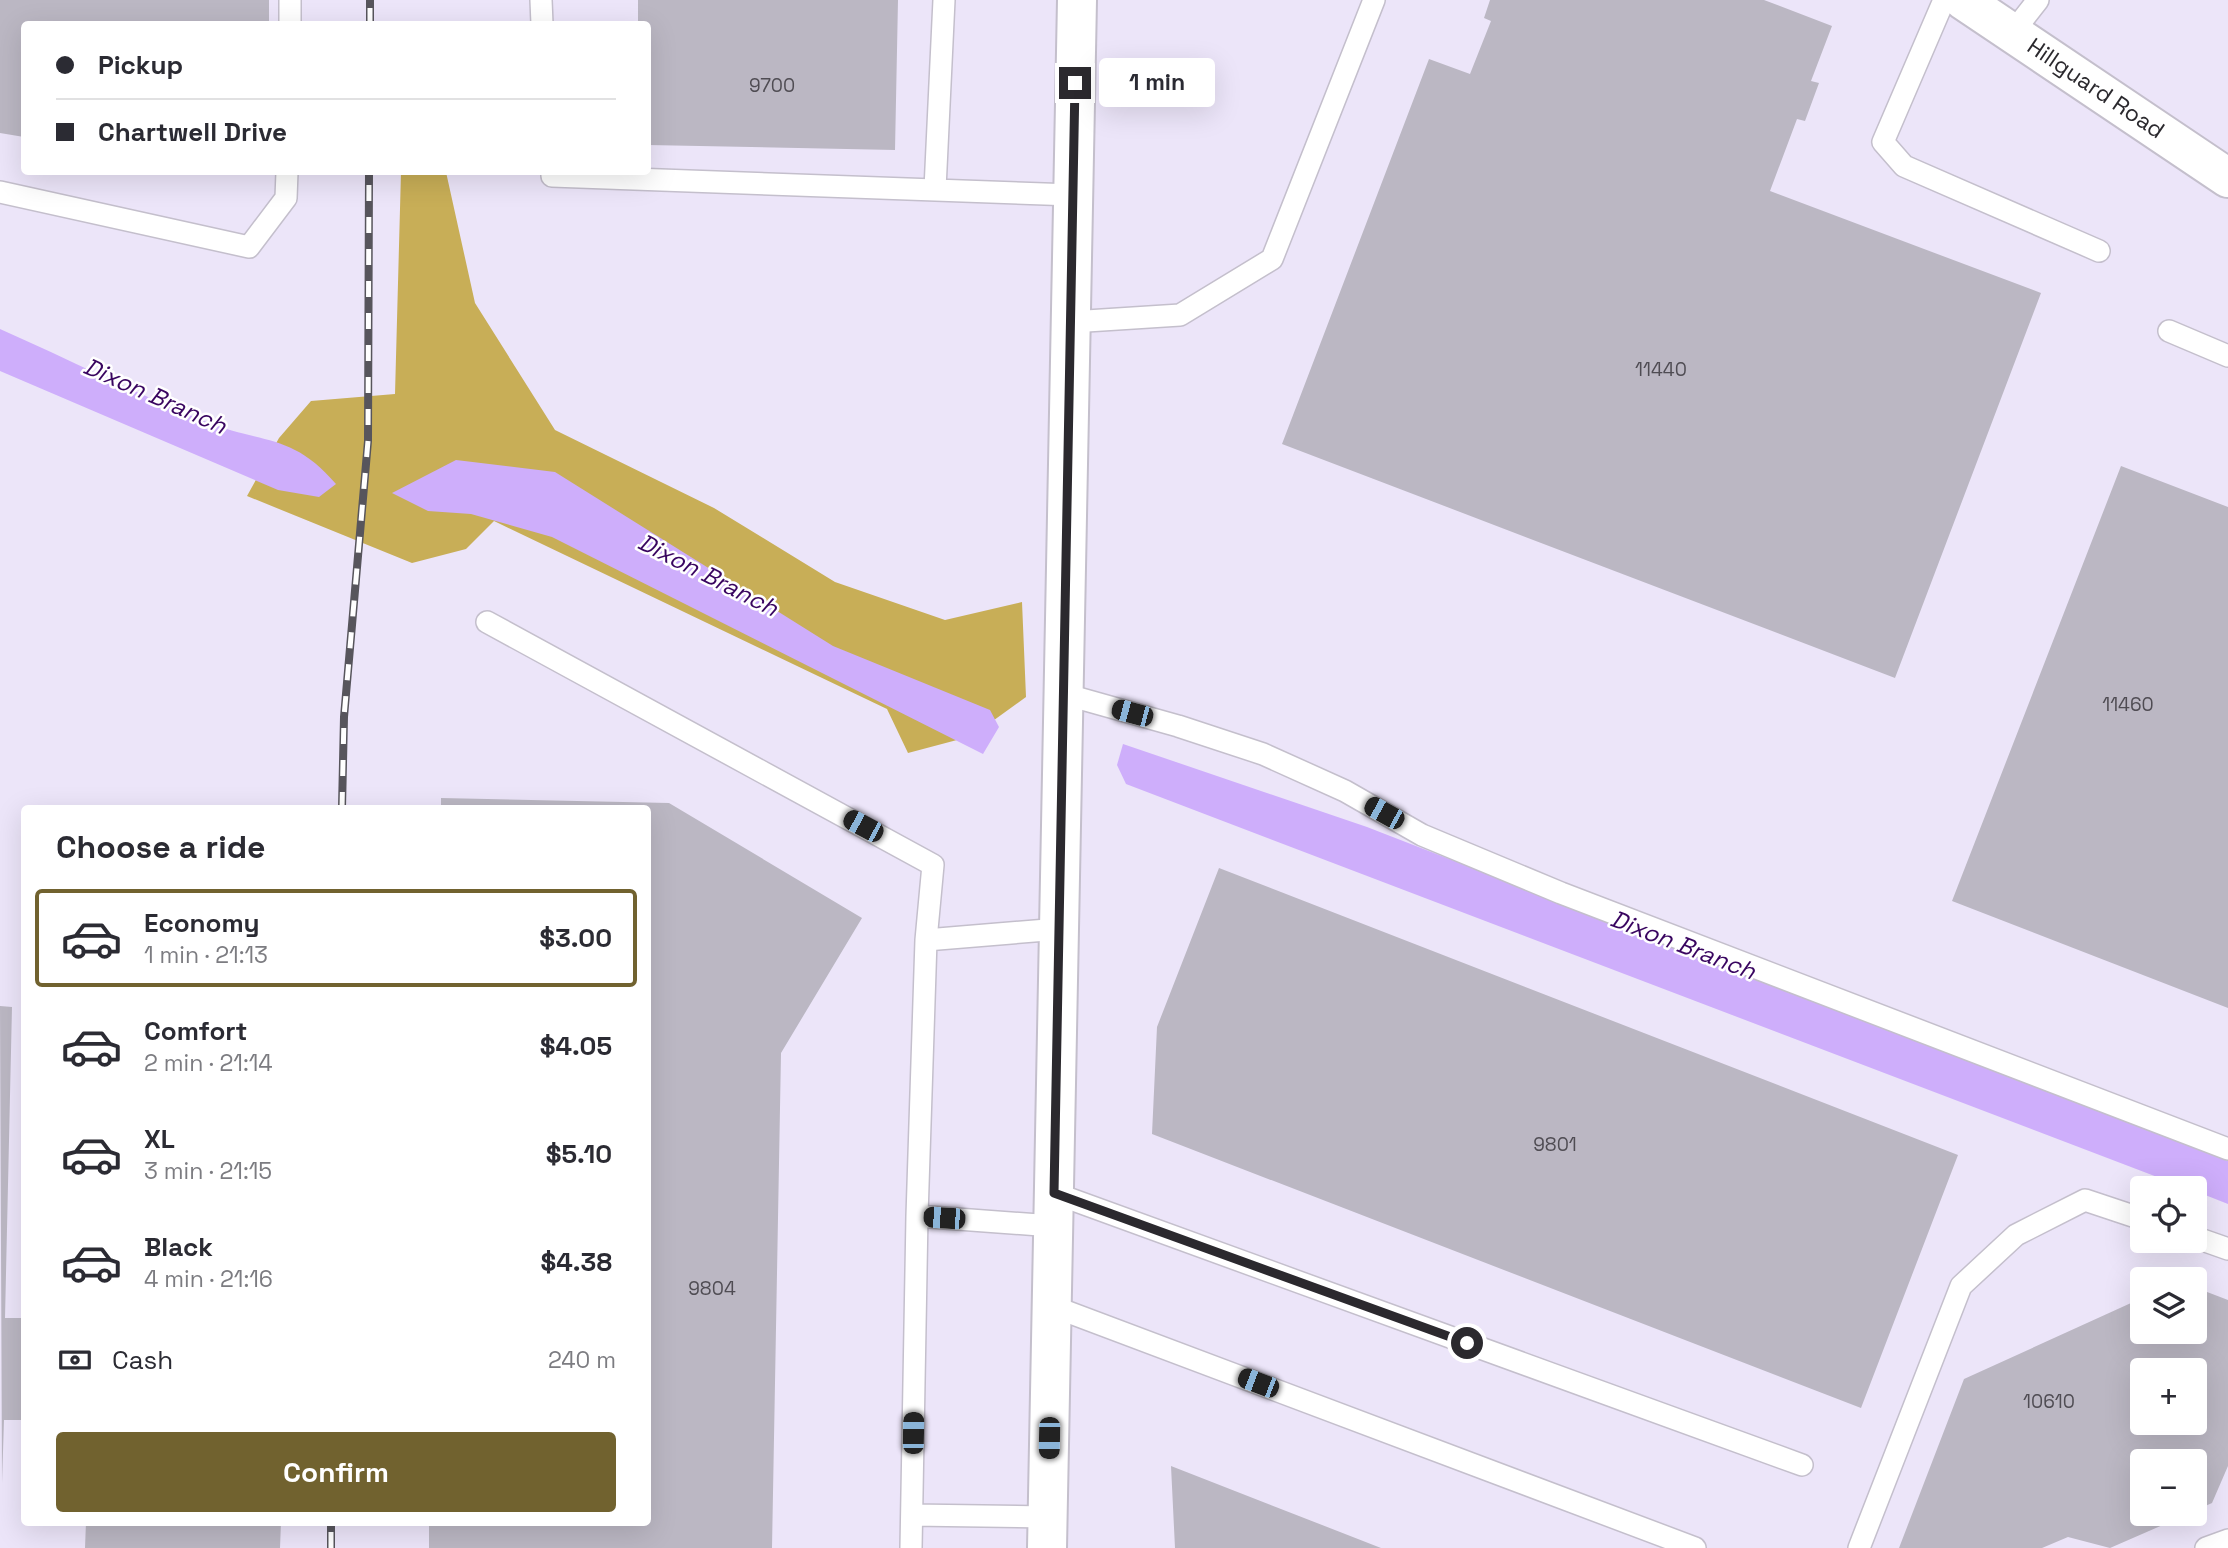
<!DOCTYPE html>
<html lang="en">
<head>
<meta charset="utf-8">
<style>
	body { margin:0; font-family:"Space Grotesk",sans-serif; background:#f2f2f3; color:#2b2b33; height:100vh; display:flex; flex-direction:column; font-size:26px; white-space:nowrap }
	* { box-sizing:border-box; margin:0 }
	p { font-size:23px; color:#7c7c81 }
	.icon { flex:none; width:38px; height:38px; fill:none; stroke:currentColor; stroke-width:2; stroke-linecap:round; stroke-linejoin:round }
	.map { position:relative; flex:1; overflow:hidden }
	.drawer { position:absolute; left:21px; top:805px; width:630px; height:721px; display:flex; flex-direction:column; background:#fff; border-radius:7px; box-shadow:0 7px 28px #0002 }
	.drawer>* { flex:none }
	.top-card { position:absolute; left:21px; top:21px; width:630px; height:154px; border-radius:7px; box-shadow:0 7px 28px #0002; display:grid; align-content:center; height:154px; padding:0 35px; background:#fff }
	.tools { position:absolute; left:2130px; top:1176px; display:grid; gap:14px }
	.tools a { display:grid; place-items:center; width:77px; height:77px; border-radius:7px; background:#fff; box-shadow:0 7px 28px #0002; font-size:35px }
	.end { position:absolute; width:32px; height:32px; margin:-16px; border:9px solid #2b292e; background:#fff; box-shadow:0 0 0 4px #fff }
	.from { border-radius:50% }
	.bubble { position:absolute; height:49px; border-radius:7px; background:#fff; box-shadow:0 7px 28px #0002; font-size:23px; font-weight:700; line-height:49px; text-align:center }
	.car { position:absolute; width:21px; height:42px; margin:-21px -10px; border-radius:9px; box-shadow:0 0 5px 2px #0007; background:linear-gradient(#222 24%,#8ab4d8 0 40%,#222 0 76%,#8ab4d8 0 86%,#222 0) }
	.top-card b { display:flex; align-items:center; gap:24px; height:66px; font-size:26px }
	.top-card b+b { border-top:2px solid #e1e1e2 }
	.top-card i { width:18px; height:18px; background:#2b2b33 }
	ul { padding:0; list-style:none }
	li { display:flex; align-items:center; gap:21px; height:98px; margin:0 14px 10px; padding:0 21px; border:4px solid transparent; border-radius:7px }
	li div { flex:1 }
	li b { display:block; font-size:26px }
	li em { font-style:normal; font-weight:700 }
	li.current { border-color:#71622f }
	li>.icon { width:63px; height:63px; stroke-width:1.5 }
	h2 { padding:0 35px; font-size:32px; line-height:84px }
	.pay { display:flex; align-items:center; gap:18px; height:77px; padding:0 35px; font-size:26px }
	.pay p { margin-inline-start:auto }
	.button { display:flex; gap:14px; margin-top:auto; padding:14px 35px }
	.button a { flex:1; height:80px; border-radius:7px; background:#71622f; color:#fff; font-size:28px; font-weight:700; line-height:80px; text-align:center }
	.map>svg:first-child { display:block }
	.built { fill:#ece5f9; fill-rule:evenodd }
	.forest { fill:#c8ae57 }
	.water { fill:#ceaefb }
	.building { fill:#bbb7c3; fill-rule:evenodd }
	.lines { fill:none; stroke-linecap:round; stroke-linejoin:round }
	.lane-casing { stroke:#c4bfcc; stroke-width:24 }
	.street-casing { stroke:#c4bfcc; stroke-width:42 }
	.lane { stroke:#fff; stroke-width:21 }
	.street { stroke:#fff; stroke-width:38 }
	.rail-casing { stroke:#57555c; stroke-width:8 }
	.rail { stroke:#fff; stroke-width:5; stroke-dasharray:16; stroke-linecap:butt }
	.route { stroke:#2b292e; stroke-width:9 }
	.labels { text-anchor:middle; stroke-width:5; stroke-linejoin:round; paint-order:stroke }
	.number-label { font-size:19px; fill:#4f4c53 }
	.street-label { font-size:23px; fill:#2b292e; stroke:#fff }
	.water-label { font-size:24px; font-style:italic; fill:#390560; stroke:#fff }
</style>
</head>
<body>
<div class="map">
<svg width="2228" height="1548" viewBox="0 0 2228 1548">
	<rect width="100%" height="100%" fill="#f6f1fe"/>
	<path class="built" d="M0,0H2228V1548H0ZM24,24H648V172H24ZM24,808H648V1522H24ZM2142,1188H2194V1241H2142ZM2142,1279H2194V1332H2142ZM2142,1370H2194V1423H2142ZM2142,1461H2194V1514H2142Z"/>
	<path class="forest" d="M401,172H446L475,303L555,430L714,508L835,582L945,620L1022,602L1026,697L972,736L908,753L887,709L494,521L466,549L412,563L247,496L279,438L311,401L395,394Z"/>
	<path class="water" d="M0,329C68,359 135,393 204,421C260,444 292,432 336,484L319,497L278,490L0,371Z
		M456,460L555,472L833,646L990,710L999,727L983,754L552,537L471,514L428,511L392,493Z
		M1123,744L1367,827L2228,1161V1204L2195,1191L2194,1188H2186L1126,784L1117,765Z"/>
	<path class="building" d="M0,0H269V24H24V137L0,133Z
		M638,0H898L895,150L648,145V24H638Z
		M1490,0H1764L1832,26L1811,81L1819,83L1805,121L1797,119L1770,191L2041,293L1895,678L1282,444L1429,59L1470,74L1491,21L1484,18Z
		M2121,466L2228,507V1008L1952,901Z
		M441,798L669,803L862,918L781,1053L772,1548H429V1522H648V808H441Z
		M1219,868L1958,1155L1861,1408L1152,1134L1157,1027Z
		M0,1006L12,1007L5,1318H24V1420H4L2,1483Z
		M2194,1287L2228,1300V1466L2212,1503L2194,1511V1461H2142V1514H2188L2110,1548L2068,1537L2042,1548H1899L1964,1379L2142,1298V1332H2194ZM2142,1370H2194V1423H2142Z
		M1171,1466L1381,1548H1175Z
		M86,1522H281L280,1548H85Z"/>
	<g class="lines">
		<g class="lane-casing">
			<path id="lane" d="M541,0L542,24
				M1944,0L1883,142L1904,166L2099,251
				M290,24V0
				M2013,32L2038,0
				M552,172V176L1073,195
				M935,189L944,0
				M0,192L249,247L286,198L287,172
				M1071,322L1180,315L1272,259L1374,0
				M2169,331L2228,356
				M487,622L933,865L926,940
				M1064,694L1178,726L1263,754L1345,791L1422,835L1561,893L2228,1149
				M1054,1193L1802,1465
				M1053,1226L917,1216L926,940L1059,929
				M2194,1237L2228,1249
				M1052,1306L1695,1548
				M912,1515L1048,1517
				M911,1548L917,1216
				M1859,1548L1961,1286L2016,1235L2085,1200L2142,1219
				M2206,1548L2228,1540"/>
		</g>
		<g class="street-casing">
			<path id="street" d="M1963,0L2228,178
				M1047,1548L1077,0"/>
		</g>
		<use href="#lane" class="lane"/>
		<use href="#street" class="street"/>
		<g class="rail-casing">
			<path id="rail" d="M370,24V0
				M342,808L344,717L368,441L369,172
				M331,1548V1522"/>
		</g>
		<use href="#rail" class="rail"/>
	</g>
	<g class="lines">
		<path class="route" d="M1075,83L1054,1193L1467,1343"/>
	</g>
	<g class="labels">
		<g class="number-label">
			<text x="772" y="92">9700</text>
			<text x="1661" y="376">11440</text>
			<text x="2128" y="711">11460</text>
			<text x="1555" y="1151">9801</text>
			<text x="712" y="1295">9804</text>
			<text x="2049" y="1408">10610</text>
		</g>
		<g class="street-label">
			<text transform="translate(2096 88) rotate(34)" y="8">Hillguard Road</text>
		</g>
		<g class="water-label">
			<text transform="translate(155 396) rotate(24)" y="8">Dixon Branch</text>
			<text transform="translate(708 575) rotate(27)" y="8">Dixon Branch</text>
			<text transform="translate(1683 945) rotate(21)" y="8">Dixon Branch</text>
		</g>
	</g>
</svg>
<div class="tools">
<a><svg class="icon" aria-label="locate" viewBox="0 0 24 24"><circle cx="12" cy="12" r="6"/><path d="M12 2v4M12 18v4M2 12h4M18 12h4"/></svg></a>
<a><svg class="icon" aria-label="layers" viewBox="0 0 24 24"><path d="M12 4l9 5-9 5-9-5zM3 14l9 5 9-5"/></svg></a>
<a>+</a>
<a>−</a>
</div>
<i class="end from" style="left:1467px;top:1343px"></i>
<i class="end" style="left:1075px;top:83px"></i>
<div class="bubble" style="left:1099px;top:58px;width:116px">1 min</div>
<i class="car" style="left:1132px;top:713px;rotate:285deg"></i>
<i class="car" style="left:1384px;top:813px;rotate:299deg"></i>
<i class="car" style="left:863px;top:826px;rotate:298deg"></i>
<i class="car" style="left:944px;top:1218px;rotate:274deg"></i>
<i class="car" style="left:1258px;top:1383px;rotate:291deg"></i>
<i class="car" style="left:913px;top:1433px;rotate:1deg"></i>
<i class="car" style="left:1049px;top:1438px;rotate:181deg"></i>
<div class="top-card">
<b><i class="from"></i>Pickup</b>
<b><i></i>Chartwell Drive</b>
</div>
<section class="drawer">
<h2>Choose a ride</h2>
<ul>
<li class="current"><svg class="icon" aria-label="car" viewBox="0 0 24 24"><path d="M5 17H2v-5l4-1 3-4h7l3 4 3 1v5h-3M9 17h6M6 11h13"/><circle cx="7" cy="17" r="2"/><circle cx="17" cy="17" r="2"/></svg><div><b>Economy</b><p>1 min · 21:13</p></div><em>$3.00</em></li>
<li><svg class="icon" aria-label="car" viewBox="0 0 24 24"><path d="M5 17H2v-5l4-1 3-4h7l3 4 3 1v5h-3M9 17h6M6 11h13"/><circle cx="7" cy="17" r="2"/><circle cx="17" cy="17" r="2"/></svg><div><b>Comfort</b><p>2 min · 21:14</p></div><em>$4.05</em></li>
<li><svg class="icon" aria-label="car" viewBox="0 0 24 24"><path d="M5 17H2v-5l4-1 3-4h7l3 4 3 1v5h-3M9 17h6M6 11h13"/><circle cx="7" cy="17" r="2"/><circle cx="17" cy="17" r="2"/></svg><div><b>XL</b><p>3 min · 21:15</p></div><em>$5.10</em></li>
<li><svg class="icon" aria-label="car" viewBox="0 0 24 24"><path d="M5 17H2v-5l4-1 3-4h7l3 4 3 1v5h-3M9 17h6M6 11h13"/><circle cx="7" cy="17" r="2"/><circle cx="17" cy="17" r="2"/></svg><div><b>Black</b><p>4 min · 21:16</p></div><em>$4.38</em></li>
</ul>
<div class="pay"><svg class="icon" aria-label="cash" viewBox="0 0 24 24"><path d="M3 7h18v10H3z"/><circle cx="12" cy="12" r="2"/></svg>Cash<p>240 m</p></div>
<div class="button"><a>Confirm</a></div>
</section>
</div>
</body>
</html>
